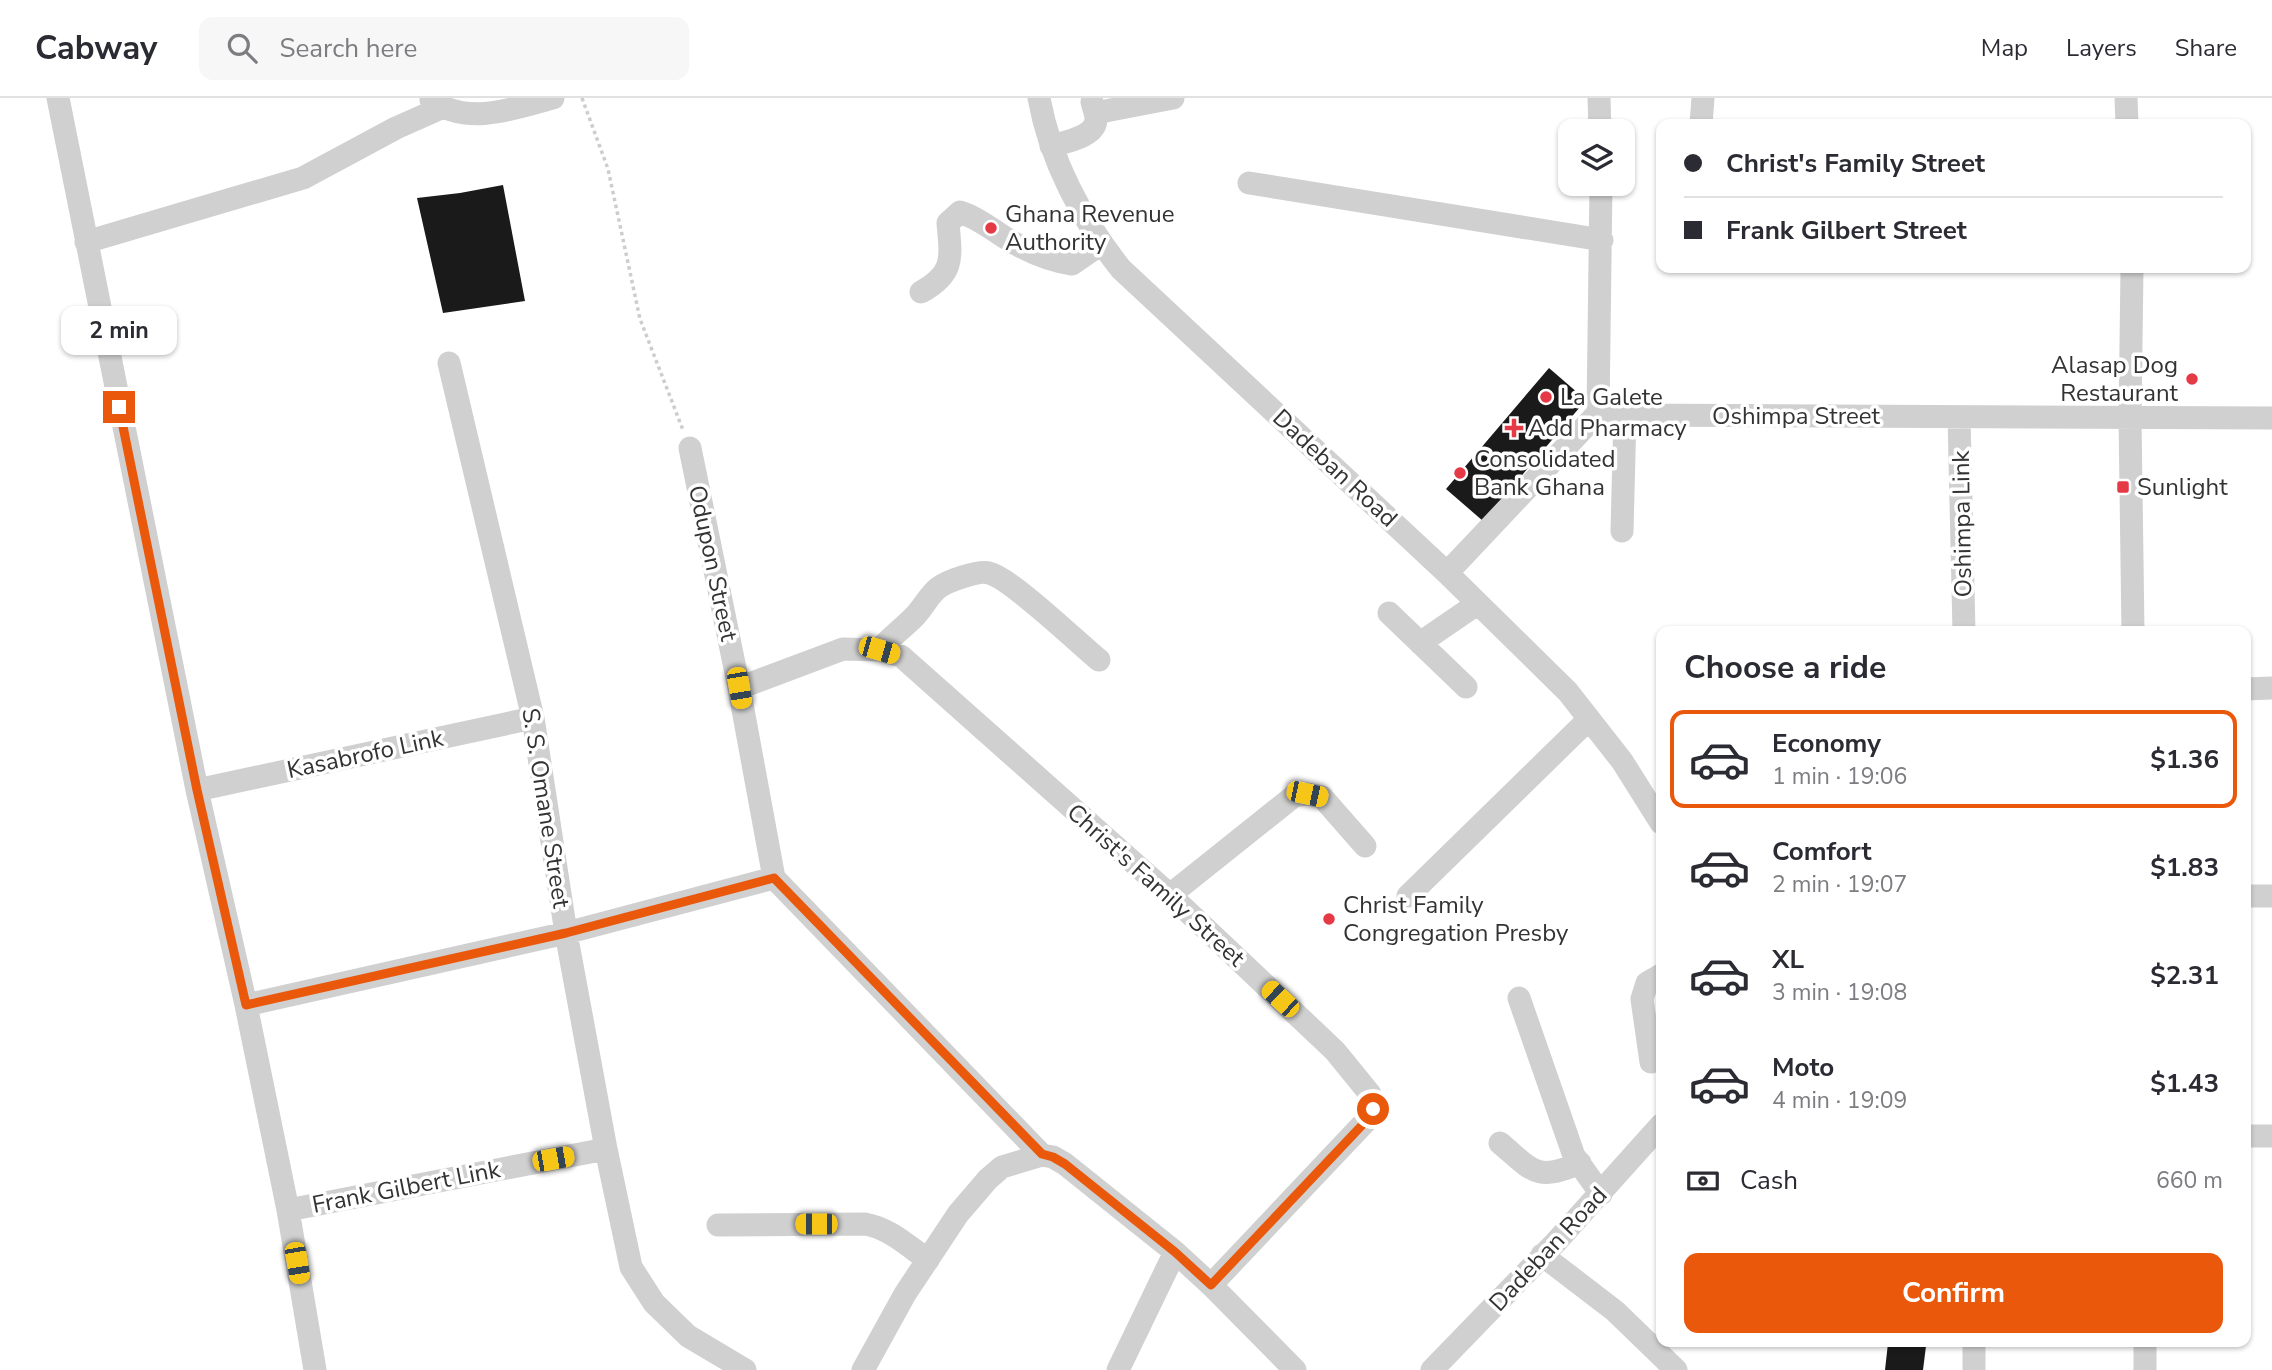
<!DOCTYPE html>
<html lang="en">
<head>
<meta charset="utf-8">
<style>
	body { margin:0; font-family:"Nunito Sans",sans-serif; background:#f7f7f7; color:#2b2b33; height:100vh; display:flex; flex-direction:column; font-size:26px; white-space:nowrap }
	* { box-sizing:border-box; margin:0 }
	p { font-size:23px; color:#7c7c81 }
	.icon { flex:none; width:38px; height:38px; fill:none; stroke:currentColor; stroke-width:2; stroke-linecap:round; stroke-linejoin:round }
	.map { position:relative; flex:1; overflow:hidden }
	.details { position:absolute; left:1656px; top:528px; width:595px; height:721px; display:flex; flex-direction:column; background:#fff; border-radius:14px; box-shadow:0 2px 5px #0004 }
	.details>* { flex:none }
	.guide { position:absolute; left:1656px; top:21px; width:595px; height:154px; border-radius:14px; box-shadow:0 2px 5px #0004; display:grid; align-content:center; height:154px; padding:0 28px; background:#fff }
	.buttons { position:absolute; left:1558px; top:21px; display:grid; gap:14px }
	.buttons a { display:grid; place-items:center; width:77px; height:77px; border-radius:14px; background:#fff; box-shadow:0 2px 5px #0004; font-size:35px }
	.end { position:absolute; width:32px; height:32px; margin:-16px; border:9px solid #ea580c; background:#fff; box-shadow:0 0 0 4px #fff }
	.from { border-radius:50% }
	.bubble { position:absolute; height:49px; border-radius:14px; background:#fff; box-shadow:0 2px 5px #0004; font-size:23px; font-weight:700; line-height:49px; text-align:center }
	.car { position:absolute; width:21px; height:42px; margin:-21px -10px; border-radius:9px; box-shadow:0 0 5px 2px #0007; background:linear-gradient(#f5c518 24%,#345 0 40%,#f5c518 0 76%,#345 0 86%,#f5c518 0) }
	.guide b { display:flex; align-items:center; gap:24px; height:66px; font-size:26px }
	.guide b+b { border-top:2px solid #e1e1e2 }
	.guide i { width:18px; height:18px; background:#2b2b33 }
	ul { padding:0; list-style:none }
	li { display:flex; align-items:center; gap:21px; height:98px; margin:0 14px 10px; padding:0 14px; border:4px solid transparent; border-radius:14px }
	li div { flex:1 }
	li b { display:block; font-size:26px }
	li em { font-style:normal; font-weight:700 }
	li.active { border-color:#ea580c }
	li>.icon { width:63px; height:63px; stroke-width:1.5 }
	h2 { padding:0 28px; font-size:32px; line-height:84px }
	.pay { display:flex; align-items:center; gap:18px; height:77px; padding:0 28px; font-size:26px }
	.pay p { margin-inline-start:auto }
	.primary-button { display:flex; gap:14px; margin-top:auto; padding:14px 28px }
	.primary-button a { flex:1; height:80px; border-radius:14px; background:#ea580c; color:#fff; font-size:28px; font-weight:700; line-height:80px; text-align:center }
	header { display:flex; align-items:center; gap:42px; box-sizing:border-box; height:98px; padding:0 35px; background:#fff; border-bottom:2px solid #e1e1e2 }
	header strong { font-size:33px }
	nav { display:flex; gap:38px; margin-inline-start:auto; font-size:24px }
	.search { width:490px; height:63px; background:#f7f7f7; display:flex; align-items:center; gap:18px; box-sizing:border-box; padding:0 24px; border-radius:14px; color:#7c7c81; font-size:26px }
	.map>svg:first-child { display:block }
	.building { fill:#1a1a1a }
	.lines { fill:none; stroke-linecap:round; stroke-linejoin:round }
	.path { stroke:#cdcdcd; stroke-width:3.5; stroke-dasharray:3.5 3.5; stroke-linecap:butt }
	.minor { stroke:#d0d0d0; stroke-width:23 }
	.route { stroke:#ea580c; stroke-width:9 }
	.poi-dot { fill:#e63946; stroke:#fff; stroke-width:2.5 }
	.labels { text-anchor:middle; stroke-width:7; stroke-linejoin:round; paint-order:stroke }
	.poi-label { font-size:24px; fill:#333; stroke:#fff; text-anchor:start }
	.street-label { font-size:24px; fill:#333; stroke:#fff }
</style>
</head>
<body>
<header>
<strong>Cabway</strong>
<div class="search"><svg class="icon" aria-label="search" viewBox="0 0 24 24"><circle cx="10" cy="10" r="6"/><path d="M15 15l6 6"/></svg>Search here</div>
<nav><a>Map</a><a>Layers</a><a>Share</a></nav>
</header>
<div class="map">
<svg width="2272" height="1272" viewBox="0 0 2272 1272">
	<rect width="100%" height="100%" fill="#fff"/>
	<path class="building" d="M503,87L525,203L443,215L417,100L460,95Z
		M1549,270L1586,302L1483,423L1446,391Z
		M1888,1245L1926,1248L1923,1272H1885Z"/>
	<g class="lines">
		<path class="path" d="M582,0L608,71L640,221L683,332"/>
		<path class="minor" d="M58,0L197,692L246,907L288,1112L315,1272
			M1039,0C1050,62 1082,122 1121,171L1447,475L1568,594L1622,663L1661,725
			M1599,0L1600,33
			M2126,0L2127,26
			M431,2C467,28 513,11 553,0
			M1095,15L1173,0
			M1701,26L1703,0
			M1051,48C1065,44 1097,39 1096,20C1096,15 1093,9 1092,4
			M1249,85L1602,142
			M86,144L303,80L396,30L441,10
			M2132,170L2130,320L2133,534
			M921,194C955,175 951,160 948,125L960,114C979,120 992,132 1009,142C1029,154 1049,163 1072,166L1101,146
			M449,265L533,620L566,835L606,1051L631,1169L654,1205L688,1238L745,1272
			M1598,315L1601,86
			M1959,319L1964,534
			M690,350L739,590L774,780L1042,1057L1053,1059L1065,1066L1175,1154L1211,1187L1295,1272
			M1622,433L1625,317
			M1447,475L1598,315L1625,317L2272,320
			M1389,515L1466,589
			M1420,545L1477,506
			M879,552C890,540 903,530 914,519C923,510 929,497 938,490C947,483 979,472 989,475C1011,480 1078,545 1099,562
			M739,590L843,551L879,552L901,558L1170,797L1335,953L1370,996L1373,1011L1366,1023L1211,1187
			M2245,591L2272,590
			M197,692L533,620
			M1170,797L1294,698L1307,696L1322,699L1365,748
			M1408,798L1589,621
			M2245,798H2272
			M1519,900L1574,1058L1601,1096
			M246,907L566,835L774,780
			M1651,964L1642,901L1647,885L1661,877
			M2245,1038H2272
			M1500,1045C1533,1073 1536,1084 1580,1065
			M288,1112L606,1051
			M718,1127L865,1126C889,1130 908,1148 928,1162
			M1542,1157L1615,1213L1676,1272
			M1974,1244V1272
			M2145,1244V1272
			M863,1272L905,1196L958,1116L988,1081L1002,1069L1042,1057
			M1118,1272L1175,1154
			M1432,1272L1556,1144L1661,1027"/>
	</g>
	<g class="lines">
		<path class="route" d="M119,309L197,692L246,907L566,835L774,780L1042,1056L1053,1059L1065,1066L1175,1154L1211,1187L1366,1023L1373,1011"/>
	</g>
	<g class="poi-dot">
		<circle cx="991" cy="130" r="7"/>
		<circle cx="2192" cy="281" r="7"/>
		<circle cx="1546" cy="299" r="7"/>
		<path d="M1510.5 319.5h7v7h7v7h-7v7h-7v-7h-7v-7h7z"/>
		<circle cx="1460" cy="375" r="7"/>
		<rect x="2116" y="382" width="14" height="14" rx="3.5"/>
		<circle cx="1329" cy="821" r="7"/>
	</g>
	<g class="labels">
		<g class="poi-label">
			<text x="1005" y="124">Ghana Revenue<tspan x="1005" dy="28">Authority</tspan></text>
			<text x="2178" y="275" text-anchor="end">Alasap Dog<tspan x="2178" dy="28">Restaurant</tspan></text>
			<text x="1560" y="307">La Galete</text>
			<text x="1528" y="338">Add Pharmacy</text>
			<text x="1474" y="369">Consolidated<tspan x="1474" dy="28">Bank Ghana</tspan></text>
			<text x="2137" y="397">Sunlight</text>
			<text x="1343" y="815">Christ Family<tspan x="1343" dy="28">Congregation Presby</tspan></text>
		</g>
		<g class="street-label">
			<text x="1796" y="326">Oshimpa Street</text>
			<text transform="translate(1335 370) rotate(43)" y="8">Dadeban Road</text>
			<text transform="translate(1962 426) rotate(-91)" y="8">Oshimpa Link</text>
			<text transform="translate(713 465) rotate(78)" y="8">Odupon Street</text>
			<text transform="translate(365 656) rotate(-12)" y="8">Kasabrofo Link</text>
			<text transform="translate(546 710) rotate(81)" y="8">S. S. Omane Street</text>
			<text transform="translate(1156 787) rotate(42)" y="8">Christ's Family Street</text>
			<text transform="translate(406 1089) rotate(-11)" y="8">Frank Gilbert Link</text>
			<text transform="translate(1548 1151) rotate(-47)" y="8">Dadeban Road</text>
		</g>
	</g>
</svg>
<div class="buttons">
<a><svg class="icon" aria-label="layers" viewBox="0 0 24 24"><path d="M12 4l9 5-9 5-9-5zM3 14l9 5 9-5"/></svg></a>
</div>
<i class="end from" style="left:1373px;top:1011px"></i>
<i class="end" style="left:119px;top:309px"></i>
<div class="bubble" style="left:61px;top:208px;width:116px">2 min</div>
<i class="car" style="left:879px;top:552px;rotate:106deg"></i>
<i class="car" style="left:739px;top:590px;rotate:170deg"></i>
<i class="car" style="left:1307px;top:696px;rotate:102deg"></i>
<i class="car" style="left:1280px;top:901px;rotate:313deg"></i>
<i class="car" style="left:553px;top:1061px;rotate:80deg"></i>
<i class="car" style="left:816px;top:1126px;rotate:270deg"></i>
<i class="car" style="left:297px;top:1165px;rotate:170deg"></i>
<div class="guide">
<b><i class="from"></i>Christ's Family Street</b>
<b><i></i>Frank Gilbert Street</b>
</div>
<section class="details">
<h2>Choose a ride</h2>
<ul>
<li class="active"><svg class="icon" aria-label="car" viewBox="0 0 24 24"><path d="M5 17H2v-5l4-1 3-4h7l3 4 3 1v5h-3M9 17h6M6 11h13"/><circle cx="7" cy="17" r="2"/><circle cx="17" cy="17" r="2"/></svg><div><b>Economy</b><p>1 min · 19:06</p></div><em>$1.36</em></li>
<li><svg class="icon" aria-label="car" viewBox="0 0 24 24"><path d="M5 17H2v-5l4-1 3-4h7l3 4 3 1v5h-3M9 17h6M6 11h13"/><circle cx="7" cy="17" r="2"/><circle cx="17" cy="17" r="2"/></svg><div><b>Comfort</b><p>2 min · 19:07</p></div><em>$1.83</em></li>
<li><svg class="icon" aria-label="car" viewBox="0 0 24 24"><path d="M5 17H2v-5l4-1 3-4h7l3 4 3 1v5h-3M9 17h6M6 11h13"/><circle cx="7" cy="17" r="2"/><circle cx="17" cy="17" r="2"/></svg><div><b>XL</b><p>3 min · 19:08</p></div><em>$2.31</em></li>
<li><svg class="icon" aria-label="car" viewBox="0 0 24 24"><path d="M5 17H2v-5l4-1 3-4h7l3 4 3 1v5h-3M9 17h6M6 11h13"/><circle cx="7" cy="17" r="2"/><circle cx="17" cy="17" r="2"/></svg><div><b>Moto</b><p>4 min · 19:09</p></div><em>$1.43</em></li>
</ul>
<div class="pay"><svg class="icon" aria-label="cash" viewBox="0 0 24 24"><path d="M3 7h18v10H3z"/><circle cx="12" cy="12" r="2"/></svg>Cash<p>660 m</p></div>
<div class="primary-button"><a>Confirm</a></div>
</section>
</div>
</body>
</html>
